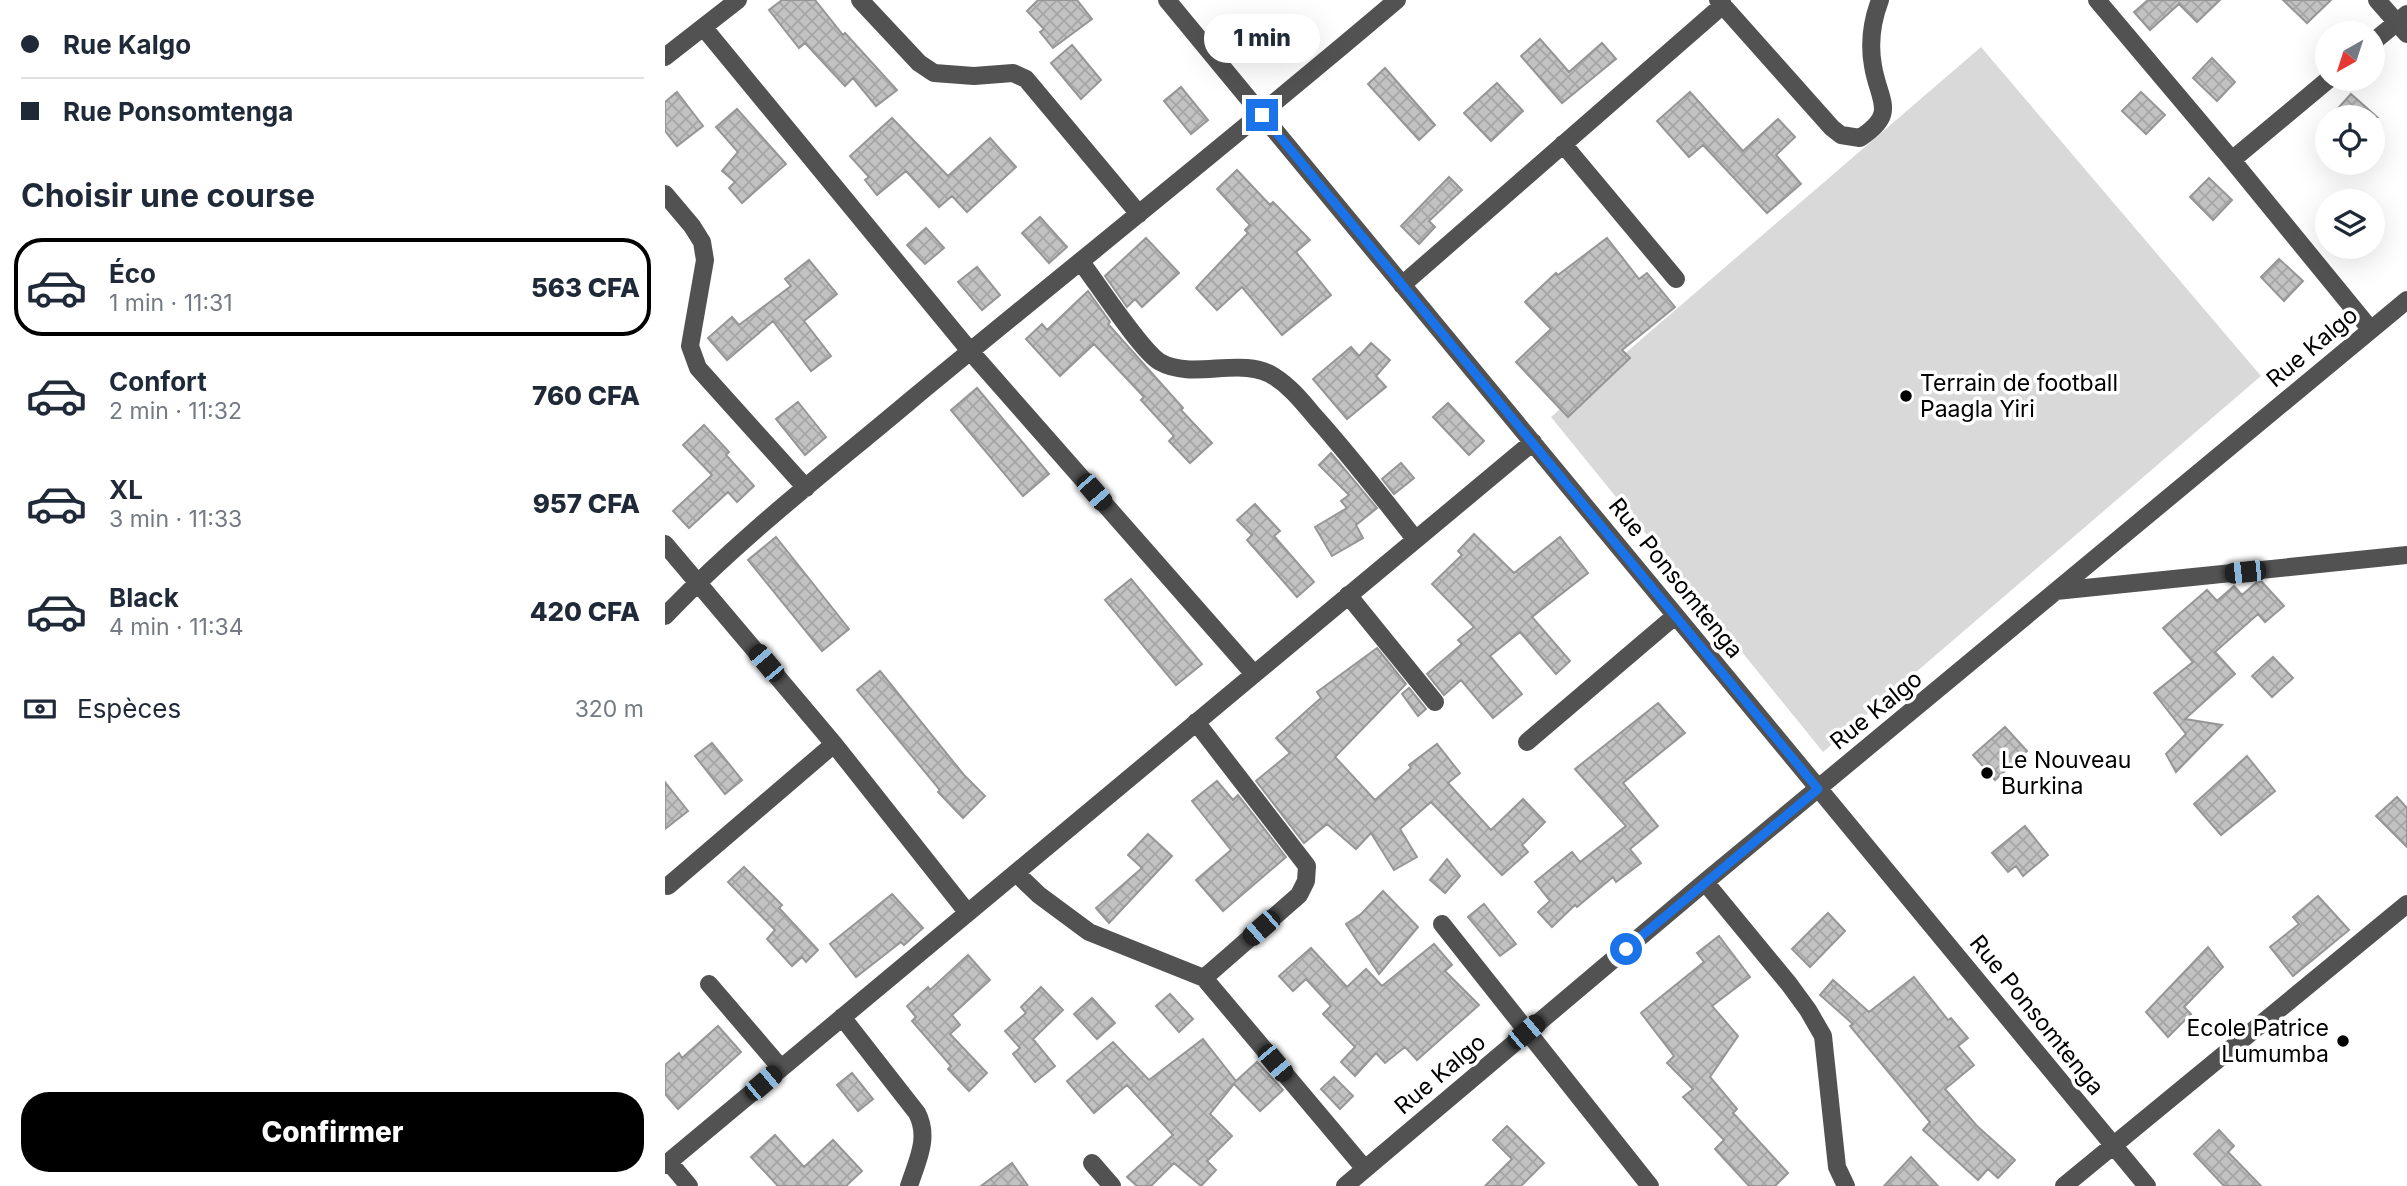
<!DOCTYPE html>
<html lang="fr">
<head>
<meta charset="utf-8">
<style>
	body { margin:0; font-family:Inter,sans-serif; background:#f6f6f7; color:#1f2937; height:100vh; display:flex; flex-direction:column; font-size:26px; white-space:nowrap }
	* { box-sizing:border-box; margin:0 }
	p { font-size:23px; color:#747a83 }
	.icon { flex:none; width:38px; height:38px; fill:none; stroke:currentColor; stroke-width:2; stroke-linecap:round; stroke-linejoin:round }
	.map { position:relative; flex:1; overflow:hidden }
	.details { display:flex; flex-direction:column; background:#fff; width:665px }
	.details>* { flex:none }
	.guide { display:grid; align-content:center; height:154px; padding:0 21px; background:#fff }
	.needle { width:46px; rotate:219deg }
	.tools { position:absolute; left:1650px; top:21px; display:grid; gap:14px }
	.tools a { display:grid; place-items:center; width:70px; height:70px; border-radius:50%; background:#fff; box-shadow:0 7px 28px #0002; font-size:35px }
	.end { position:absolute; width:32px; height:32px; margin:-16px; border:9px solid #1a73e8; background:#fff; box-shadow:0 0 0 4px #fff }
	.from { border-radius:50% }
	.bubble { position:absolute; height:49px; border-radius:24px; background:#fff; box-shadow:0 7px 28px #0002; font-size:23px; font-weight:800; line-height:49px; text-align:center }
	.car { position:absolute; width:21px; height:42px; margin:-21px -10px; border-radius:9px; box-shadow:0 0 5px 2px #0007; background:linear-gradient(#222 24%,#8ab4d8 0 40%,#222 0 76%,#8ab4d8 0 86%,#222 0) }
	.guide b { display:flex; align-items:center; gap:24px; height:66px; font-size:26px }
	.guide b+b { border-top:2px solid #e0e1e3 }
	.guide i { width:18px; height:18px; background:#1f2937 }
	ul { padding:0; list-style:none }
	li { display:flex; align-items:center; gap:21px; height:98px; margin:0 14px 10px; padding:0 7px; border:4px solid transparent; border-radius:28px }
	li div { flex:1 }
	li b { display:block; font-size:26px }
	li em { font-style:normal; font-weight:800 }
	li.selected { border-color:#000 }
	li>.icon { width:63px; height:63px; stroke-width:1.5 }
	h2 { padding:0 21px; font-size:32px; line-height:84px }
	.pay { display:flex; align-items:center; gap:18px; height:77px; padding:0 21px; font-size:26px }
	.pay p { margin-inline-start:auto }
	.cta { display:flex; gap:14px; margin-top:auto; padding:14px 21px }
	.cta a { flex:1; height:80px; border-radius:28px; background:#000; color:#fff; font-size:28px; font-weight:800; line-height:80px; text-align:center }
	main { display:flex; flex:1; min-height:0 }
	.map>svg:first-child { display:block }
	.park { fill:#d9d9d9 }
	.building { fill:url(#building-cross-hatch); stroke:#969696; stroke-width:2 }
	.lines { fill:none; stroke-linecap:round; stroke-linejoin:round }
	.minor { stroke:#525252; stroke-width:18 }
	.route { stroke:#1a73e8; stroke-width:9 }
	.poi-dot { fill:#000; stroke:#fff; stroke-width:2.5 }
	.labels { text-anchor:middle; stroke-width:7; stroke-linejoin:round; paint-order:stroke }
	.street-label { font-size:23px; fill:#000; stroke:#fff }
	.poi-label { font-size:23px; fill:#000; stroke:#fff; text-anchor:start }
</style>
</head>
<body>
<main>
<section class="details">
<div class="guide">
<b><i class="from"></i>Rue Kalgo</b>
<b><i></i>Rue Ponsomtenga</b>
</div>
<h2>Choisir une course</h2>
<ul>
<li class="selected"><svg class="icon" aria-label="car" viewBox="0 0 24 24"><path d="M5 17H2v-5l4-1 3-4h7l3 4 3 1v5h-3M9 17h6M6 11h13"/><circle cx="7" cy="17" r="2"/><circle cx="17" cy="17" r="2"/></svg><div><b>Éco</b><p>1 min · 11:31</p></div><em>563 CFA</em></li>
<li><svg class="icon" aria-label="car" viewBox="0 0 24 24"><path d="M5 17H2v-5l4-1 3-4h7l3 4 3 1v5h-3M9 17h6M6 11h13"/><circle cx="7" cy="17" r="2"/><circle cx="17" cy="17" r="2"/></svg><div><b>Confort</b><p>2 min · 11:32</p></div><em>760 CFA</em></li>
<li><svg class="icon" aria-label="car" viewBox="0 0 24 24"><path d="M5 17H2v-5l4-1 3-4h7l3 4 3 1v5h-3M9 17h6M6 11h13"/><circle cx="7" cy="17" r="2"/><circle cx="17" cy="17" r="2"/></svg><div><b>XL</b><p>3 min · 11:33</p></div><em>957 CFA</em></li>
<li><svg class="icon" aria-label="car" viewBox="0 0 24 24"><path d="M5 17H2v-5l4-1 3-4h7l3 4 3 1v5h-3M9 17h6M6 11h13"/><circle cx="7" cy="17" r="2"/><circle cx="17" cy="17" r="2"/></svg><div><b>Black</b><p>4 min · 11:34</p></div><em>420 CFA</em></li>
</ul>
<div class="pay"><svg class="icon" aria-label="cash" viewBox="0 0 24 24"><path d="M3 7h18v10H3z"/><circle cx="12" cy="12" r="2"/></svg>Espèces<p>320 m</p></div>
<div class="cta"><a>Confirmer</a></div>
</section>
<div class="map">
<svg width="1742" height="1186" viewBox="0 0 1742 1186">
	<defs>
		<pattern id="building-cross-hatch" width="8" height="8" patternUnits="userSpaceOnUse" patternTransform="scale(1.75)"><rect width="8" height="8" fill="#c2c2c2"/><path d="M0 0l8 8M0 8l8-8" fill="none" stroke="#a5a5a5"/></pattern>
	</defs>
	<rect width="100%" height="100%" fill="#fff"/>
	<path class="park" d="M1316,47L1596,376L1158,752L886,417Z"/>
	<path class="building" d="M117,0H150L178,35L180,33L232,90L211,106L188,78L180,86L140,43L134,48L104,10Z
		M373,0H412L427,19L388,48L375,32L379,29L362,11Z
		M1483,0H1555L1532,22L1514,4L1485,30L1469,12Z
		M1618,0H1666L1642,23Z
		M875,39L904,72L937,43L951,59L897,103L856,56Z
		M407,45L436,80L416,99L386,63Z
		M1547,58L1570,82L1552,101L1528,78Z
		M720,68L770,125L754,140L703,84Z
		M832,83L858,111L826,141L799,113Z
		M516,87L543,120L526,134L499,101Z
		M12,92L38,126L12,146L0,131V102Z
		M1025,92L1078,151L1113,119L1130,137L1111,155L1136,184L1102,213L1038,145L1024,157L992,121Z
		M1476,92L1500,115L1481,134L1457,111Z
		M1686,94L1712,117H1665Z
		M72,109L121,164L77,203L64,188L70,182L57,171L73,152L51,127Z
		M227,118L283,176L325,138L351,167L302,212L287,196L274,207L241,171L212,195L200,180L204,177L185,156Z
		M572,170L605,205L608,202L645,240L631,252L666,295L617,335L577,287L552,310L531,288L583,233L580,230L585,225L552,189Z
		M784,177L797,190L764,221L770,227L754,244L736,226Z
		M1544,178L1567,200L1548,220L1525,197Z
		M375,217L402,247L384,263L357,233Z
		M261,228L279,248L260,264L242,245Z
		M481,238L514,273L477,307L470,299L462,307L440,276Z
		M942,238L974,279L982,273L1010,307L957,350L965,358L903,417L851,362L886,329L860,302L891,273L893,275Z
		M1614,259L1638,281L1619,301L1596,277Z
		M144,260L172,294L139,321L166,356L146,371L108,321L62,360L43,338L67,317L74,325L126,286L120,279Z
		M312,267L335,295L317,310L293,282Z
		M423,291L445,322L443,324L518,408L516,410L547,443L525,463L504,441L509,436L476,400L479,397L429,344L395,376L361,339L377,324L382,330Z
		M706,343L725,360L711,376L721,387L682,419L648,379L686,347L694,356Z
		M312,388L384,474L358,496L286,410Z
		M133,402L161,437L140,455L111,419Z
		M783,403L819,441L804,455L768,417Z
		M39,425L64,452L61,455L89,486L72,502L63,492L24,528L8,511L47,475L18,445Z
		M666,453L712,508L691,525L698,538L667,556L650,527L682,508L676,501L684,495L654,465Z
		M736,463L749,478L729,494L717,479Z
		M590,504L615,531L609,536L649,582L632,597L582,540L587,535L572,520Z
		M809,534L849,573L895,537L923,573L867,617L905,661L891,674L855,632L825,656L857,694L828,718L796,680L779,695L762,674L797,644L793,640L809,627L767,584L797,555L793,551Z
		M111,537L184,629L157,651L83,560Z
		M466,579L537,664L511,685L440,600Z
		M1596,581L1619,606L1600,622L1593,614L1550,652L1570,674L1520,719L1557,725L1511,772L1501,754L1521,734L1489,693L1528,662L1498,628L1542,590L1552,601L1569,586L1577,595L1592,582Z
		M712,648L741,684L670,757L710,800L746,768L744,765L772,744L795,773L783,783L826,830L858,799L880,822L857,845L863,852L837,875L766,802L735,829L752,857L729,870L706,833L691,849L662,824L639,843L591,781L625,753L611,738L656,698L652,692Z
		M1608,657L1628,678L1607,697L1587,676Z
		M215,671L299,775L320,796L298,818L273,792L275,790L192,690Z
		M744,688L761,709L753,716L737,694Z
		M993,703L1020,733L958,783L993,826L965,849L976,863L951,882L948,877L912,907L910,905L887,927L873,912L885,901L870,882L907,852L915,862L961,826L910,769Z
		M1340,727L1362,751L1330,780L1308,755Z
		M47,743L77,780L60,794L30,756Z
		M1582,756L1610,791L1556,835L1529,804Z
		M552,781L568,800L573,795L621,857L558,911L531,880L566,850L527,801Z
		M0,782L23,811L0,829Z
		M1732,797L1742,808V847L1711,816Z
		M1360,826L1383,855L1358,876L1351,866L1343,872L1327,853Z
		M483,834L507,856L444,923L431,908L477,868L463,855Z
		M782,859L795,876L780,893L765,880Z
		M79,867L117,905L114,908L153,950L141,962L137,957L127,966L102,939L110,930L63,882Z
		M718,891L753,927L714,974L681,924L696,914Z
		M227,894L258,928L239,945L236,942L191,977L165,944Z
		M1653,896L1684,930L1628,976L1605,947L1634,924L1628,917Z
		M819,904L851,944L835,956L803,917Z
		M1163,913L1180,931L1145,967L1127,949Z
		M1054,936L1085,977L1047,1006L1073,1036L1045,1077L1072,1109L1068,1113L1123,1173L1110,1186H1084L1050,1149L1059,1140L1018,1097L1028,1089L1002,1063L1009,1056L976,1013L1039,962L1032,953Z
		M769,944L787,965L780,971L814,1005L752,1060L740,1047L720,1063L711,1053L690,1076L676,1062L690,1047L658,1014L666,1006L641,979L628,991L614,976L646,948L682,987L701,969L717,986Z
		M1543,947L1558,967L1519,1007L1526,1014L1503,1037L1481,1012Z
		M303,955L325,980L287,1015L295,1025L285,1034L322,1073L304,1091L283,1069L286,1066L247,1021L251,1017L242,1006L263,987L265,990Z
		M1249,977L1283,1020L1286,1018L1303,1038L1293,1046L1309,1065L1280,1089L1312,1126L1350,1160L1333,1178L1323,1169L1313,1180L1258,1130L1265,1122L1185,1026L1188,1024L1155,995L1168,980L1204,1012Z
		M376,987L398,1010L368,1039L390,1066L370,1082L348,1054L355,1048L340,1031L361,1013L356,1007Z
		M505,994L528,1019L514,1032L491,1006Z
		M427,998L450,1023L432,1039L409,1014Z
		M53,1026L76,1052L13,1109L0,1094V1065L14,1053L17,1058Z
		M538,1039L571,1081L592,1062L618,1090L595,1111L569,1084L545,1114L567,1136L542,1161L551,1170L536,1186L509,1163L486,1186H472L462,1177L508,1135L462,1085L429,1113L402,1081L448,1042L484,1080Z
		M187,1073L208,1099L193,1111L172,1085Z
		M669,1077L688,1096L675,1109L656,1089Z
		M842,1126L879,1163L856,1186H820L847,1159L828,1140Z
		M1554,1130L1569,1146L1563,1152L1596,1186H1559L1529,1154Z
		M110,1135L139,1167L168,1140L197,1171L181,1186H113L86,1157Z
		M1246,1157L1273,1186H1219Z
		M347,1163L363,1186H316Z"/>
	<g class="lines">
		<path class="minor" d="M195,0L254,63L269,73L309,76L348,73L361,79L474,214
			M502,0L1482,1186
			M1053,0L1167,128L1176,135L1195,138C1233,113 1214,102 1208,66C1204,44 1207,21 1215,0
			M1432,0L1567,160L1706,330
			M1712,0L1742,34
			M39,28L305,351L589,674
			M1708,42L1742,14
			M0,57L73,0
			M898,144L1011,279
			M1567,160L1664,79
			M0,194L27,226L37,242L40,260L25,346L33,368L141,488
			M416,262C432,283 477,352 495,362C528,381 578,355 610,377C627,388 639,404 652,419C686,457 718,498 750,539
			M737,285L1058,5
			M0,544L169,744L302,912
			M1391,591L1742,555
			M683,595L770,702
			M0,616C75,537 163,470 246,400C408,266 572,136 732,0
			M531,722L642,866L641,881L634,895L539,978
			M862,742L1010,616
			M351,873L374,895L424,932L539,978L700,1169
			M1040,882L1124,984L1143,1010L1158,1036L1172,1167L1181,1186
			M3,886L169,744
			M777,924L985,1186
			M44,984L116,1068
			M177,1017L252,1113C265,1138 252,1161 244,1186
			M4,1162L24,1186
			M427,1163L447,1186
			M0,1165L868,442
			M680,1186L1040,882L1742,300
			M1399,1186L1742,904"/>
	</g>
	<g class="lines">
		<path class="route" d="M597,115L1153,789L961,949"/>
	</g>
	<g class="poi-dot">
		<circle cx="1241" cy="396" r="7"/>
		<circle cx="1322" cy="773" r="7"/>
		<circle cx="1678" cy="1041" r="7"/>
	</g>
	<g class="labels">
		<g class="street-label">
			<text transform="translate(1647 347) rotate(-40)" y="8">Rue Kalgo</text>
			<text transform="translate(1011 578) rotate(51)" y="8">Rue Ponsomtenga</text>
			<text transform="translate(1211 710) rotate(-39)" y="8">Rue Kalgo</text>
			<text transform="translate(1372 1015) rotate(51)" y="8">Rue Ponsomtenga</text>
			<text transform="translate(775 1074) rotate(-40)" y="8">Rue Kalgo</text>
		</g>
		<g class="poi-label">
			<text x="1255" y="391">Terrain de football<tspan x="1255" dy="26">Paagla Yiri</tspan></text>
			<text x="1336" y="768">Le Nouveau<tspan x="1336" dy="26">Burkina</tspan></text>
			<text x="1664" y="1036" text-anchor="end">Ecole Patrice<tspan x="1664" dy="26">Lumumba</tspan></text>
		</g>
	</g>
</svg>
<div class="tools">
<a><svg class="needle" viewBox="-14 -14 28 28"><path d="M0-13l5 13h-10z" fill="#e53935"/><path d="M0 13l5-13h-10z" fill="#747a83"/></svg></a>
<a><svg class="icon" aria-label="locate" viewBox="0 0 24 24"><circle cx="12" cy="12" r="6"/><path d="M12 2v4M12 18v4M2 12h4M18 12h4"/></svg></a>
<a><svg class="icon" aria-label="layers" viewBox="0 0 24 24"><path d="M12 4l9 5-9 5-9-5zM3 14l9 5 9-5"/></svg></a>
</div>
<i class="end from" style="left:961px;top:949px"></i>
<i class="end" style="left:597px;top:115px"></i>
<div class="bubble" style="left:539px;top:14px;width:116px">1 min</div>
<i class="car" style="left:429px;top:492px;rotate:139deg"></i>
<i class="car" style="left:1580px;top:572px;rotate:264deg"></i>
<i class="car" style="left:101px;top:663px;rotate:320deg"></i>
<i class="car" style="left:596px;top:928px;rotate:229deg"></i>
<i class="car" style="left:861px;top:1032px;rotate:50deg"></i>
<i class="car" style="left:610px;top:1063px;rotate:140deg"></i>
<i class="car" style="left:98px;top:1083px;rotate:50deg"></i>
</div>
</main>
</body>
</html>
